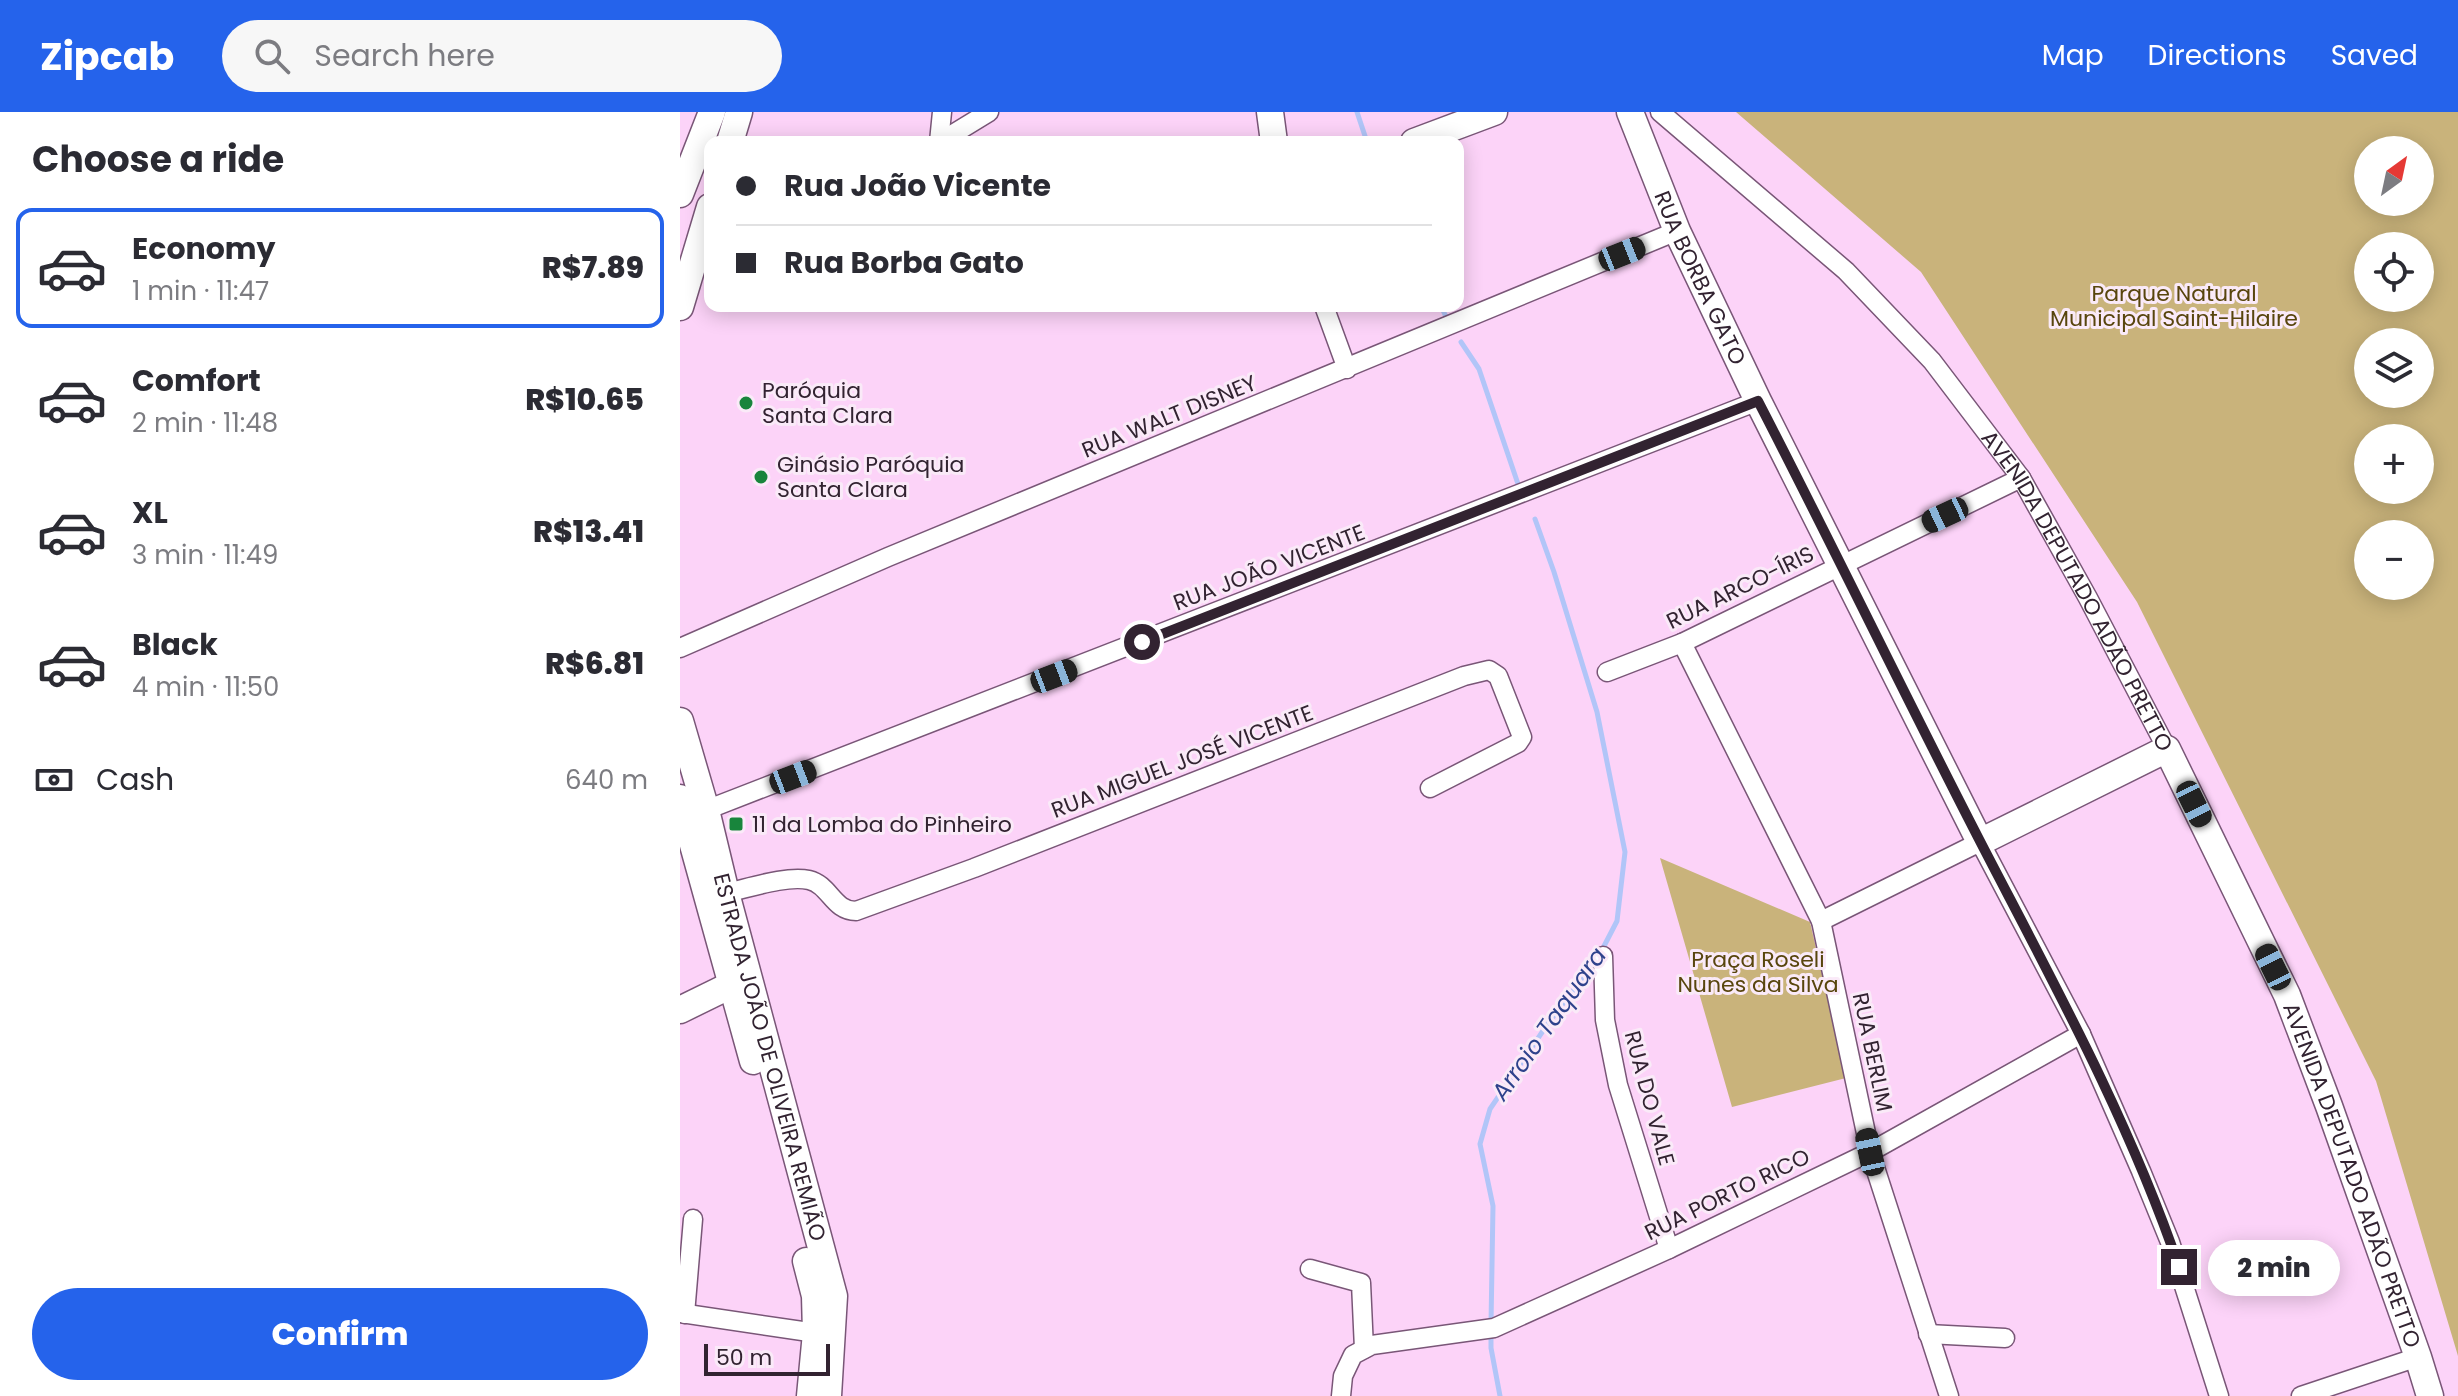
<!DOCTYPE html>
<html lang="en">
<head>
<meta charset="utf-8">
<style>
	body { margin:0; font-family:Poppins,sans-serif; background:#f7f7f7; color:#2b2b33; height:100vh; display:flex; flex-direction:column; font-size:30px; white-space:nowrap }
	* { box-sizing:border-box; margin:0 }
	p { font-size:26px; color:#7c7c81 }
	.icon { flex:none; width:44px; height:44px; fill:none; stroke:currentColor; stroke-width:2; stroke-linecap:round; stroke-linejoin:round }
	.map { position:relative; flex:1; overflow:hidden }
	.drawer { display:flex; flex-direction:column; background:#fff; width:680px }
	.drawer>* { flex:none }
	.hud { position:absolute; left:24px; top:24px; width:760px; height:176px; border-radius:16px; box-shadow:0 4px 20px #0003; display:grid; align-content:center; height:176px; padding:0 32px; background:#fff }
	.needle { width:52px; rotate:33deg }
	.fabs { position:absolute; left:1674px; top:24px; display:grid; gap:16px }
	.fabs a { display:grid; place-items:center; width:80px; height:80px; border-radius:50%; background:#fff; box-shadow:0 4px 20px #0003; font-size:40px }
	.scale { position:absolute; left:24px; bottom:20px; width:126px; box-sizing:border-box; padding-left:8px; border:4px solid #322331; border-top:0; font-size:22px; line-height:28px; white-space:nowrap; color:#322331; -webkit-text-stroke:6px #faeaf8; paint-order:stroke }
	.end { position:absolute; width:36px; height:36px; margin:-18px; border:10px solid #322331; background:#fff; box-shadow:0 0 0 4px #fff }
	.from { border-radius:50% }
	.bubble { position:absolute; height:56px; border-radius:28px; background:#fff; box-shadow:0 4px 20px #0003; font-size:26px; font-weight:800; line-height:56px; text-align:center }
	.car { position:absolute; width:24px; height:48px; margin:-24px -12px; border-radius:10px; box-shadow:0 0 6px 2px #0007; background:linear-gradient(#222 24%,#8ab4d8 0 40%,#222 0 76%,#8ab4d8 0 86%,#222 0) }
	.hud b { display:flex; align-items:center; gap:28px; height:76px; font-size:30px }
	.hud b+b { border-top:2px solid #e1e1e2 }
	.hud i { width:20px; height:20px; background:#2b2b33 }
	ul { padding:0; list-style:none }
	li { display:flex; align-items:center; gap:24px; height:120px; margin:0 16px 12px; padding:0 16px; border:4px solid transparent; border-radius:16px }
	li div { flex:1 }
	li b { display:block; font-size:30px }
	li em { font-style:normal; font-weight:800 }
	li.active { border-color:#2563eb }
	li>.icon { width:72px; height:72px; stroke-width:1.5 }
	h2 { padding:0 32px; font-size:36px; line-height:96px }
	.pay { display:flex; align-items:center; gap:20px; height:88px; padding:0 32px; font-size:30px }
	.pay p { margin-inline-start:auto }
	.button { display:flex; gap:16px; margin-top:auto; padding:16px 32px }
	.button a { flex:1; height:92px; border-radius:48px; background:#2563eb; color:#fff; font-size:32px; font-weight:800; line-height:92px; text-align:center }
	header { display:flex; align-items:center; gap:48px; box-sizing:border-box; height:112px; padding:0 40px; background:#2563eb; color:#fff }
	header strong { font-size:38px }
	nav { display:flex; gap:44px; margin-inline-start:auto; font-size:28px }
	.search { width:560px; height:72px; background:#f7f7f7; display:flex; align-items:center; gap:20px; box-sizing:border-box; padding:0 28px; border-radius:44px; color:#7c7c81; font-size:30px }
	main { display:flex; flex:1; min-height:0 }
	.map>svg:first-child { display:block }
	.green { fill:#c9b37b; fill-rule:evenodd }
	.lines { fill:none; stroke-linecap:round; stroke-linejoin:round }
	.stream { stroke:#b1c5f8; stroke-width:5 }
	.street-casing { stroke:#795677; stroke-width:21 }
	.secondary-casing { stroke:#795677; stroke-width:29 }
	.street { stroke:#fff; stroke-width:18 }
	.secondary { stroke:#fff; stroke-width:26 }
	.route { stroke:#322331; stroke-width:10 }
	.poi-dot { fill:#18853c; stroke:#faeaf8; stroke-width:3 }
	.labels { text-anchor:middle; stroke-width:6; stroke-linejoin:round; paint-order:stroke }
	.street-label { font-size:22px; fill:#322331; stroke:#faeaf8 }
	.park-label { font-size:22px; fill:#58450d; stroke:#faeaf8 }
	.poi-label { font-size:22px; fill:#322331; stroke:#faeaf8; text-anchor:start }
	.water-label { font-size:24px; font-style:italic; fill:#2e428c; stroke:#faeaf8 }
</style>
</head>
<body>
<header>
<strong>Zipcab</strong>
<div class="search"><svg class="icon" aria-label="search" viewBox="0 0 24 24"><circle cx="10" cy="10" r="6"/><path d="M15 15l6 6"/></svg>Search here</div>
<nav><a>Map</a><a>Directions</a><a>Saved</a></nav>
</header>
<main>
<section class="drawer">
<h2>Choose a ride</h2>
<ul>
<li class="active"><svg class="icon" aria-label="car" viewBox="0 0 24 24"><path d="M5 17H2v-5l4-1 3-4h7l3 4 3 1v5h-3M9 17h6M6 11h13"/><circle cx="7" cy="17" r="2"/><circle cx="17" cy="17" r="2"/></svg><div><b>Economy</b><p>1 min · 11:47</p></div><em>R$7.89</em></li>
<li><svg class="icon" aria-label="car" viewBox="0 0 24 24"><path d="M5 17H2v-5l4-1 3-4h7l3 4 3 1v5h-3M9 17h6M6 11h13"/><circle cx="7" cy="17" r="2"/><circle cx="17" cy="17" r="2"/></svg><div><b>Comfort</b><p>2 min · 11:48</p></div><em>R$10.65</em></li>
<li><svg class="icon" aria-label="car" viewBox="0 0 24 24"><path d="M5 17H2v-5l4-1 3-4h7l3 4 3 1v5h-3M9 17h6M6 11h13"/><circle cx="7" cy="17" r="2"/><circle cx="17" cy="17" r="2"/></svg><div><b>XL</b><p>3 min · 11:49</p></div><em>R$13.41</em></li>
<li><svg class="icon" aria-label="car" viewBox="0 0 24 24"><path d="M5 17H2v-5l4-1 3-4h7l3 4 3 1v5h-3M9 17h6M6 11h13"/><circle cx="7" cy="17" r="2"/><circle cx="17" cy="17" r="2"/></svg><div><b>Black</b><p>4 min · 11:50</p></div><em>R$6.81</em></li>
</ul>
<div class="pay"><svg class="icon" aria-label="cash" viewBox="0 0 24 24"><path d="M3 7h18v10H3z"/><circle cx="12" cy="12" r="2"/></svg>Cash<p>640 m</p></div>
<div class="button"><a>Confirm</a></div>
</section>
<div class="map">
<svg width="1778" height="1284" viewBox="0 0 1778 1284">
	<rect width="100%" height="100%" fill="#fcd3f8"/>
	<path class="green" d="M1056,0H1778V1244L1696,969L1457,490L1241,160ZM1688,38H1740V90H1688ZM1688,134H1740V186H1688ZM1688,230H1740V282H1688ZM1688,326H1740V378H1688ZM1688,422H1740V474H1688Z
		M980,746L1130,810L1166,966L1052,995Z"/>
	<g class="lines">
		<path class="stream" d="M677,0L686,27
			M761,194L768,209
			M781,230L799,257L838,372
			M855,407L874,460L917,600L945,740L937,809L922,838
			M811,1212L813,1094L800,1032L810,997L869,910L917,847
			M811,1222V1236L820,1284"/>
		<g class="street-casing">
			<g id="street">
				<path id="s1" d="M980,0L1166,159L1252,249L1341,366L1408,486L1487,637"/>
				<path d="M259,30L262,0"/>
				<path d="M260,30L309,0"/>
				<path d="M644,194L667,257"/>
				<path d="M1002,531L1141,809L1190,1040L1269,1284"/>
				<path d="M0,536L208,445L997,119"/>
				<path d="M927,560L1002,531L1341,366"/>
				<path d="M26,698L1078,289"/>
				<path d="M46,781C69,776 107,763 129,768C150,773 153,799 176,799L294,756L784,564L809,558L818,564L842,625L838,631L750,676"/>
				<path d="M1141,809L1300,730L1401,922L1461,1059L1490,1130L1539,1284"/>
				<path d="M923,844L925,908L938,973L989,1137"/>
				<path d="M630,1157L681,1171L684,1237"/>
				<path d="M0,1201L136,1221"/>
				<path d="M5,1202L13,1107"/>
				<path d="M1248,1222L1325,1226"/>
				<path d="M661,1284L663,1264L673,1243L692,1233L814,1216L989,1137L1190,1040L1401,922"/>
				<path d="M1621,1284L1738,1245"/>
			</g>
		</g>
		<g class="secondary-casing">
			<g id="secondary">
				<path d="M590,0L594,30"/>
				<path id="s2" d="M950,0L997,119L1078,289L1300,730L1487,637L1607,883L1649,994L1738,1245L1750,1284"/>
				<path d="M50,30L59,0"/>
				<path d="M734,30L814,0"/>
				<path d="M0,82L32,0"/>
				<path d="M0,195L30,95"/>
				<path id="s3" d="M0,609L26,698L46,781L154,1184L148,1284"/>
				<path d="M0,686L73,949"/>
				<path d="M0,898L51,873"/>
				<path d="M126,1149L135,1184L136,1221L130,1284"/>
			</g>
		</g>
		<use href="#street" class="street"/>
		<use href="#secondary" class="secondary"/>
	</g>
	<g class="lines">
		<path class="route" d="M462,530L1078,289C1154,436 1226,586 1302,733C1373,870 1449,1008 1499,1155"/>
	</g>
	<g class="poi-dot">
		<circle cx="66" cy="291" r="8"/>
		<circle cx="81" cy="365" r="8"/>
		<rect x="48" y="704" width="16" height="16" rx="4"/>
	</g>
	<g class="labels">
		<g class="street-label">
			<text dy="8" stroke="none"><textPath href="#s2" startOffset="180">RUA BORBA GATO</textPath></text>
			<text transform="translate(489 304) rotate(-22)" y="8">RUA WALT DISNEY</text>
			<text transform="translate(589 455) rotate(-21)" y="8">RUA JOÃO VICENTE</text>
			<text transform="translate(1060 475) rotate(-26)" y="8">RUA ARCO-ÍRIS</text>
			<text dy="8" stroke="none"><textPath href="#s1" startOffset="642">AVENIDA DEPUTADO ADÃO PRETTO</textPath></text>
			<text transform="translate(502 649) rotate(-21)" y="8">RUA MIGUEL JOSÉ VICENTE</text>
			<text transform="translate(1193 940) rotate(78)" y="8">RUA BERLIM</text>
			<text dy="8" stroke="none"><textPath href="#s3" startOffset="348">ESTRADA JOÃO DE OLIVEIRA REMIÃO</textPath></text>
			<text transform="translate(970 986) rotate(75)" y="8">RUA DO VALE</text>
			<text dy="8" stroke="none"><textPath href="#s2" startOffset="1484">AVENIDA DEPUTADO ADÃO PRETTO</textPath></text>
			<text transform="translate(1047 1082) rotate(-26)" y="8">RUA PORTO RICO</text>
		</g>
		<g class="park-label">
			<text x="1494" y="189">Parque Natural<tspan x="1494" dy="25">Municipal Saint-Hilaire</tspan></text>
			<text x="1078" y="855">Praça Roseli<tspan x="1078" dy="25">Nunes da Silva</tspan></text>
		</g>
		<g class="poi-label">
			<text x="82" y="286">Paróquia<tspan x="82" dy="25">Santa Clara</tspan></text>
			<text x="97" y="360">Ginásio Paróquia<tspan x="97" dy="25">Santa Clara</tspan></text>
			<text x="72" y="720">11 da Lomba do Pinheiro</text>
		</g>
		<g class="water-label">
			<text transform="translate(869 912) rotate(-55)" y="8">Arroio Taquara</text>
		</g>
	</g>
</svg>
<div class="fabs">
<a><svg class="needle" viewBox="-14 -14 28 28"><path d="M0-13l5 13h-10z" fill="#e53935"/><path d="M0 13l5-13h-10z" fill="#7c7c81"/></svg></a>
<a><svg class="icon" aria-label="locate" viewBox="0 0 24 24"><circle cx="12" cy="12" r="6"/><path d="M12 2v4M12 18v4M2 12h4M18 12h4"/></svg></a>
<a><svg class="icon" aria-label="layers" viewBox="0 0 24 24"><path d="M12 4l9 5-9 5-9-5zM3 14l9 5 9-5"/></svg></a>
<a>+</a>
<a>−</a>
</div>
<div class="scale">50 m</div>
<i class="end from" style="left:462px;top:530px"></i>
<i class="end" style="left:1499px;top:1155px"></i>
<div class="bubble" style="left:1528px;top:1128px;width:132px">2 min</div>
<i class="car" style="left:942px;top:142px;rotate:68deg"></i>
<i class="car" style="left:1265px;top:403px;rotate:245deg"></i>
<i class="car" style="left:374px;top:564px;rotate:69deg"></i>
<i class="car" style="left:113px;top:665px;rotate:69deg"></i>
<i class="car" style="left:1514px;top:692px;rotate:154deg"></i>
<i class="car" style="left:1593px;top:855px;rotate:334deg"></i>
<i class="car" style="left:1190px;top:1040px;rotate:348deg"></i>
<div class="hud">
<b><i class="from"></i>Rua João Vicente</b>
<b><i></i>Rua Borba Gato</b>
</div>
</div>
</main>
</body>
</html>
